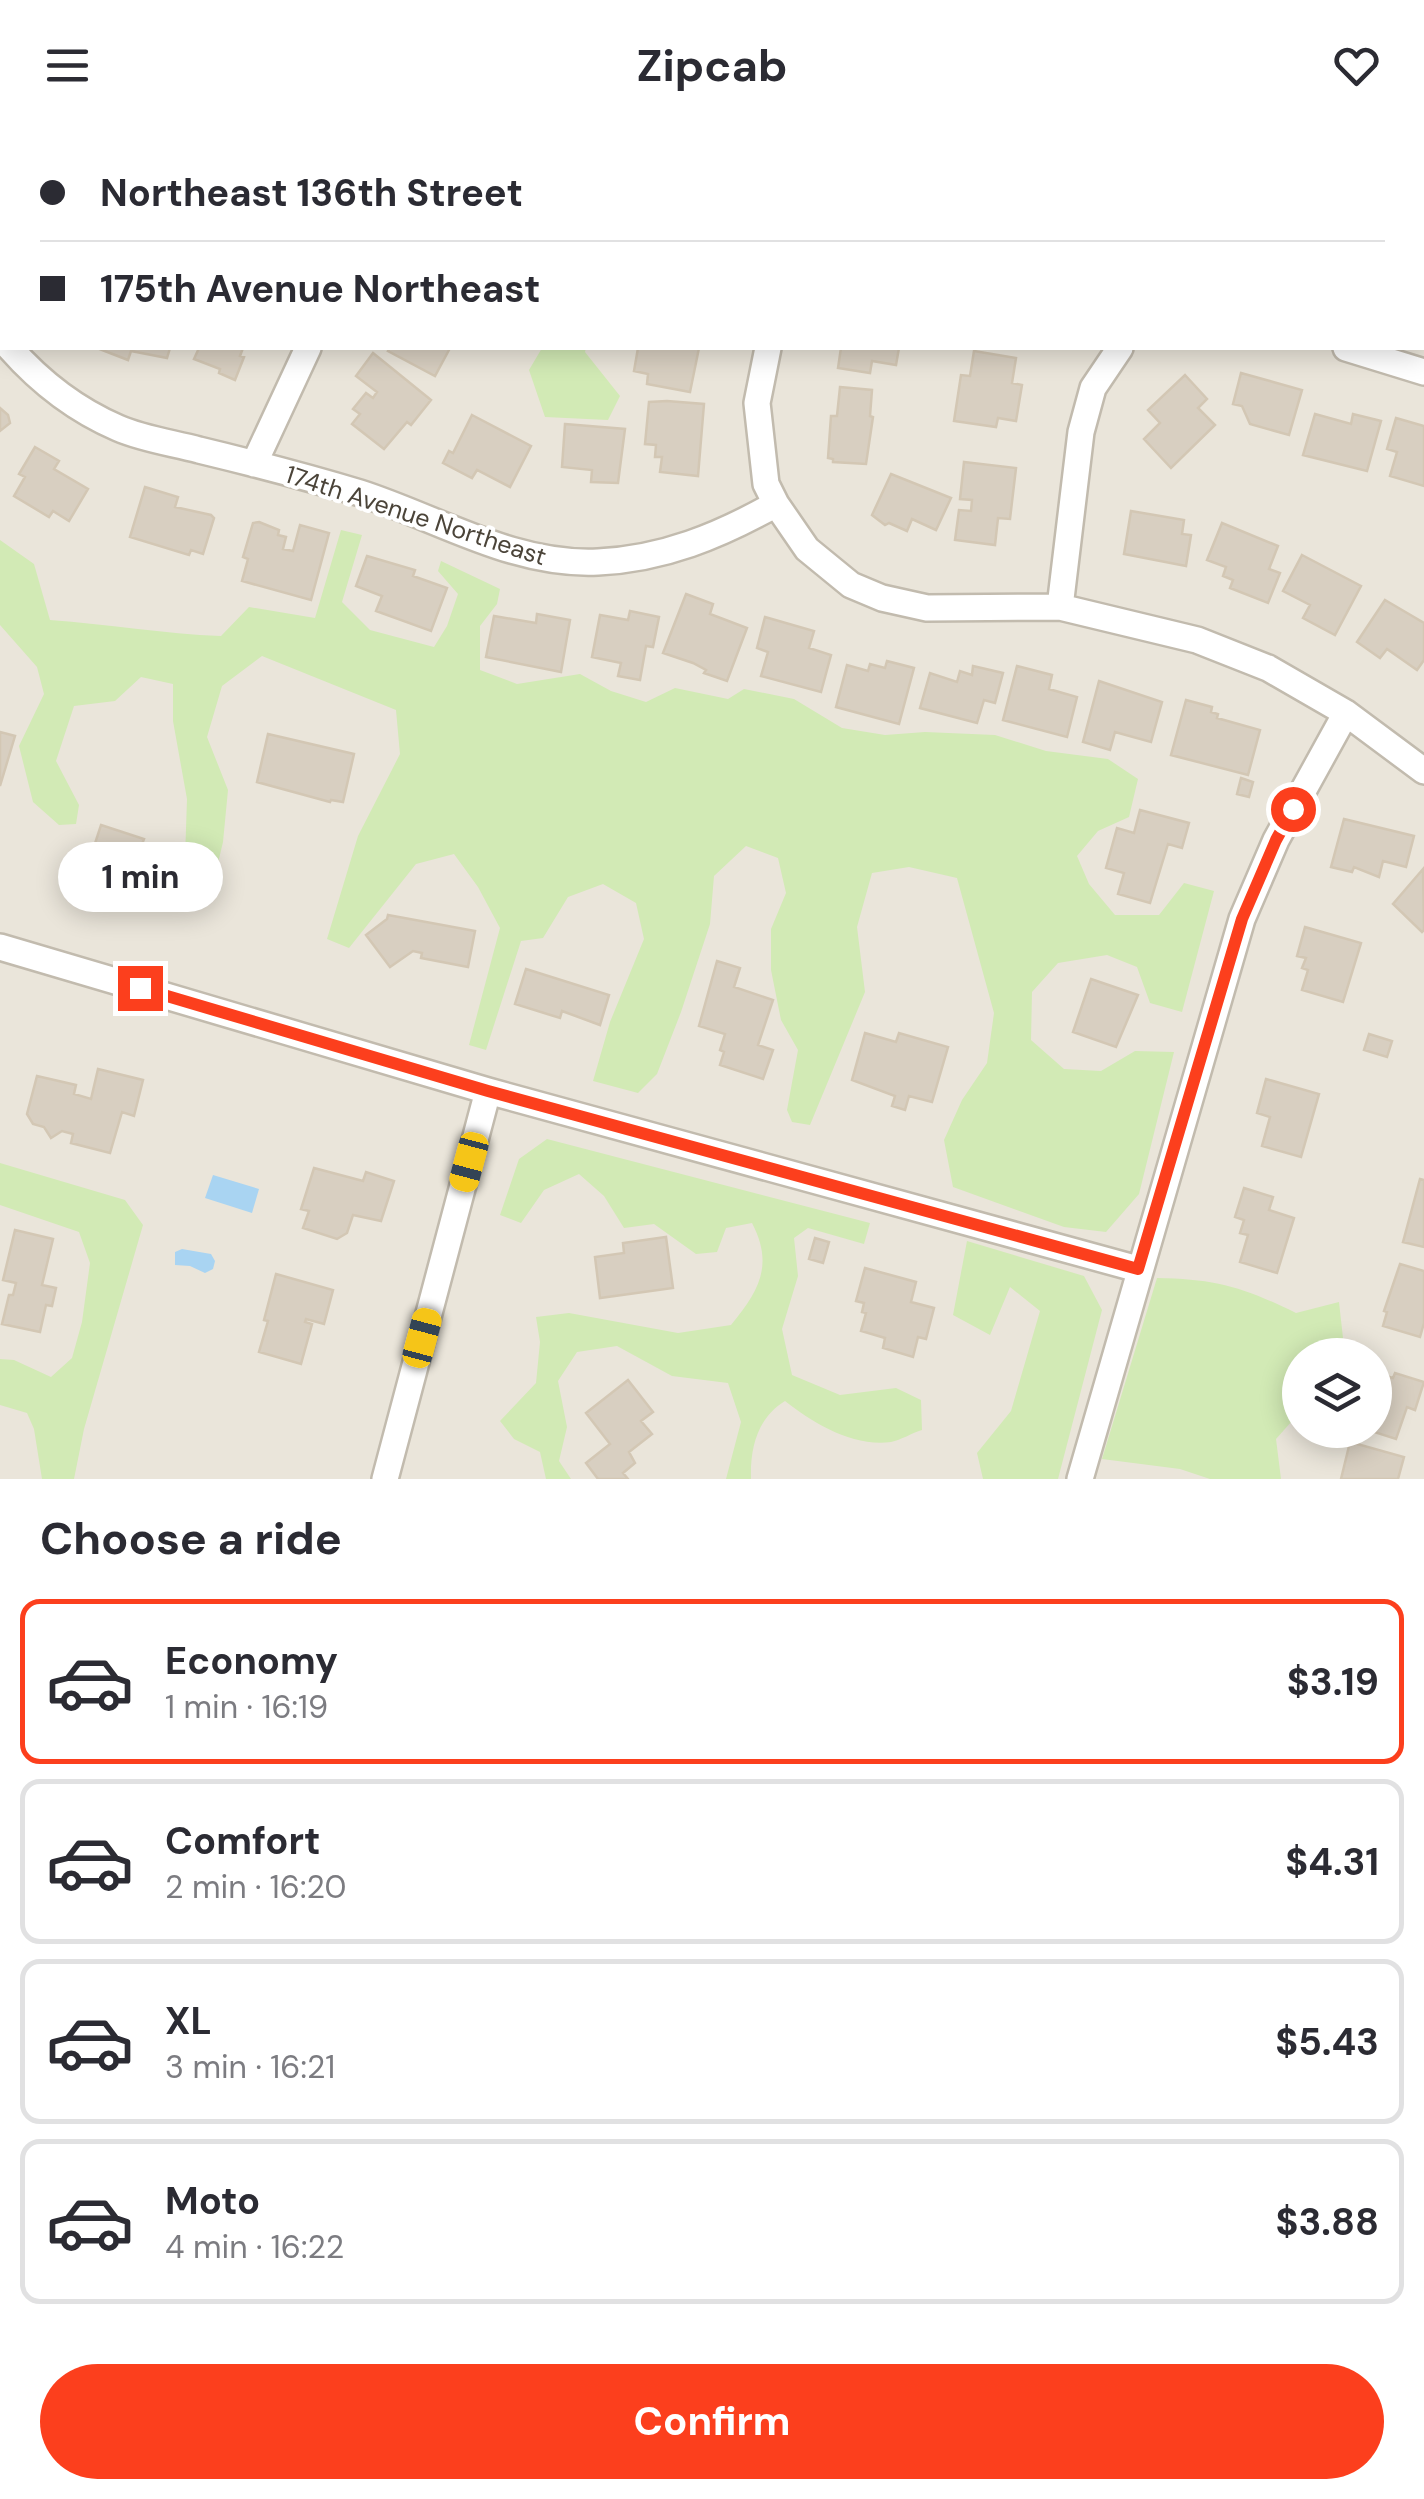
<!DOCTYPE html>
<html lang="en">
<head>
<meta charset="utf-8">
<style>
	body { margin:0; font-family:"DM Sans",sans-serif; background:#f7f7f7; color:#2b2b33; height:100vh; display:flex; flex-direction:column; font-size:38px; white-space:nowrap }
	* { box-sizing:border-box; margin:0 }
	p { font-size:32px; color:#7c7c81 }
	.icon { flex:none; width:55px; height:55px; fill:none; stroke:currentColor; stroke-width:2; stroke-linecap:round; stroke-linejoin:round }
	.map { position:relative; height:1349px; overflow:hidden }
	.panel { display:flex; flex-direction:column; background:#fff; flex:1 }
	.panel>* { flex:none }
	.top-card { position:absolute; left:0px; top:0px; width:1425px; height:220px; box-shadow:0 5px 25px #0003; display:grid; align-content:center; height:220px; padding:0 40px; background:#fff }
	.fabs { position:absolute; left:1282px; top:1208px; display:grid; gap:20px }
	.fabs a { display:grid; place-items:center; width:110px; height:110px; border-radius:50%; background:#fff; box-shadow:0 5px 25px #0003; font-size:50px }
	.end { position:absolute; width:45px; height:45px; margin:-22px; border:12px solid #fc3f1d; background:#fff; box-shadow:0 0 0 5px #fff }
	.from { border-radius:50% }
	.bubble { position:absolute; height:70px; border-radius:35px; background:#fff; box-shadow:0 5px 25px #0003; font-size:32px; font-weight:700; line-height:70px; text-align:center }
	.car { position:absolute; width:30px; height:60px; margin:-30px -15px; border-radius:12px; box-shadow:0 0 8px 2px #0007; background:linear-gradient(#f5c518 24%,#345 0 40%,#f5c518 0 76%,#345 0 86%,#f5c518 0) }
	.top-card b { display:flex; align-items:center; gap:35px; height:95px; font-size:38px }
	.top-card b+b { border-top:2px solid #e1e1e2 }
	.top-card i { width:25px; height:25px; background:#2b2b33 }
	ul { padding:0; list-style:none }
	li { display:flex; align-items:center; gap:30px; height:165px; margin:0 20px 15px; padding:0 20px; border:5px solid #e1e1e2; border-radius:20px }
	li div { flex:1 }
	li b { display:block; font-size:38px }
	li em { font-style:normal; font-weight:700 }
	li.current { border-color:#fc3f1d }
	li>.icon { width:90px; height:90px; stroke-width:1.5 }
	h2 { padding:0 40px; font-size:45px; line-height:120px }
	.action { display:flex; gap:20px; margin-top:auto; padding:20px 40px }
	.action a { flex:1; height:115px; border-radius:60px; background:#fc3f1d; color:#fff; font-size:40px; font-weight:700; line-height:115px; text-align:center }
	header { display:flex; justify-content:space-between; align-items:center; height:130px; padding:0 40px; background:#fff; font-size:45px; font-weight:700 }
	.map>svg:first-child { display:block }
	.residential { fill:#eae5da; fill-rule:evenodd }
	.green { fill:#d2eab5 }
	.water { fill:#a9d4f2 }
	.building { fill:#d8cfc1; stroke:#d3c7b4; stroke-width:2.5 }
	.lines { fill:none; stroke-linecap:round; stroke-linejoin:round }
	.minor-casing { stroke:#c2bbae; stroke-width:30 }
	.minor { stroke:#fff; stroke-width:25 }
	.route { stroke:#fc3f1d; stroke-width:12 }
	.labels { text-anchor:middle; stroke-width:8; stroke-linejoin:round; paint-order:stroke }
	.street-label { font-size:25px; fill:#4b4439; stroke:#fff }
</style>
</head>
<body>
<header><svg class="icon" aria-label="menu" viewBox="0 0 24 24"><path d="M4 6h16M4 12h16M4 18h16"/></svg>Zipcab<svg class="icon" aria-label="heart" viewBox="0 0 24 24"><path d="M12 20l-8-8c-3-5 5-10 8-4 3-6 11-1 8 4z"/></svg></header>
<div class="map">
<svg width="1424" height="1349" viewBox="0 0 1424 1349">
	<rect width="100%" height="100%" fill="#f6f3ec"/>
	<path class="residential" d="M0,0H1424V1349H0ZM2,2H1422V218H2ZM1300,1225H1375V1300H1300Z"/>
	<path class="green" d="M1129,0H1285L1294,2H1140Z
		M542,218H586L585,222L620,266L608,290L545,287L529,240Z
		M341,400L362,405L342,472L370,500L434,517L447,496L458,464L438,441L441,431L500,459L497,474L480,496V540L517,554L580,544L611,561L646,572L675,558L728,569L744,559L794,569L842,598L885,605L925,602L995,605L1046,621L1108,629L1138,649L1129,687L1098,701L1077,726L1089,754L1115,785H1159L1184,753L1214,761L1182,882L1150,873L1137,837L1107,825L1058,833L1032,862L1031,910L1064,939L1101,941L1135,921L1174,922L1139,1064L1106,1102L1064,1097L953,1057L944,1010L962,970L987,933L994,883L957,748L909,737L872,743L857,797L865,862L810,995L792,992L787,980L798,920L781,890L771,840V799L786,763L778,728L746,716L714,746L710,794L681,882L657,944L638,963L593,951L610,892L644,809L636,773L603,754L568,767L543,808L521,811L486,920L469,915L500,798L478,757L454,724L416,734L349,818L327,809L358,706L400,624L396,580L262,526L222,556L207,607L228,660L223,712L213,754L199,762L184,758L187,669L173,591V554L141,547L115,571L74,576L56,631L79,675L76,694L59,695L33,672L19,616L44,564L37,537L0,495V410L34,434L50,490C107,494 164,504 221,506L249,477L315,488Z
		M547,1009L870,1093L864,1114L808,1098L794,1108L798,1146L782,1199L792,1245L840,1265L896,1258L921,1270L922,1300C912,1303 901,1310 891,1312C852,1317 813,1293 785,1271C757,1288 750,1319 751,1349H726L741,1292L728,1253L672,1246L617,1216L577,1222L558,1251L567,1297L559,1331L571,1349H546L540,1322L514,1309L500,1291L536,1253L540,1212L536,1187L569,1183L678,1203L731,1195C759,1161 774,1135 752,1093L726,1098L717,1122L696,1124L654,1094L624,1098L604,1066L579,1044L544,1060L521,1093L500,1085L519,1029Z
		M0,1033L125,1070L143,1095L84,1299L74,1349H42L34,1299L27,1283L0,1275V1229L14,1230L51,1247L72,1228L82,1192L90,1133L79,1102L0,1075Z
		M967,1111L1084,1146L1102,1180L1058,1349H983L977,1323L1011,1281L1040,1181L1010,1157L990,1205L953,1185Z
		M1157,1148C1216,1149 1243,1157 1296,1183L1339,1172L1343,1208L1335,1225H1300V1282L1276,1309L1281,1349H1210L1180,1339L1102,1329Z"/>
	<path class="water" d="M213,1045L259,1059L252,1083L205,1068Z
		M182,1119L211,1124L215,1131L213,1139L205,1143L190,1136L175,1135V1122Z"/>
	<path class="building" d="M511,0H600L599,2Z
		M1422,108H1424V179H1422Z
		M97,218H170L167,228L131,221L128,230Z
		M199,218H243L240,226L244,227L235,250L219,243L220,239L194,229Z
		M390,218H450L435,246L388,221Z
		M638,218H699L690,262L647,254L648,244L634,241Z
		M841,218H899L896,235L872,231L870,243L838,238Z
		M974,221L1016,228L1012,253L1022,255L1016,291L998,288L996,297L954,291L961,245L970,246Z
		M373,223L431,270L411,295L407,292L384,319L352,294L360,284L353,279L366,263L373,268L377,262L356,246Z
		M1241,243L1302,260L1289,305L1250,294L1242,276L1233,274Z
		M1185,245L1207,269L1198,278L1215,295L1171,338L1144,309L1160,293L1148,280Z
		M840,257L872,260L870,286L873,287L866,334L833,332V329L828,328L831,286H837Z
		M667,271L704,274L698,346L660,342L662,327H655L656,315L645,314L649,272Z
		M0,278L8,285L10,293L0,301Z
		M1315,284L1351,294L1353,284L1381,291L1367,341L1303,325Z
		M472,285L531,316L510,357L477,340L472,348L443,333L449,321L453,323Z
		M1396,288L1424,296V356L1390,346L1397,322L1387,319Z
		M565,294L625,299L618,353L591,352L592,340L562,337Z
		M35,317L59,331L54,339L88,359L69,391L53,381L49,387L14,366L25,347L19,344Z
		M964,332L1016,338L1010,389L998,388L995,415L955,410L959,380L971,381L972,370L960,369Z
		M891,344L951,368L936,400L912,389L907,401L889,393L885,395L872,385Z
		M145,357L178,367L175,377L211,385L214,388L203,424L191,420L189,425L130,407Z
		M1131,381L1184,390L1182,404L1191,405L1186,436L1124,424Z
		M259,392L279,400L278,405L286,407L283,419L293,421L300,395L329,403L311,470L242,451L248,429L243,427L253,393Z
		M1222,393L1278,416L1269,439L1280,443L1268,473L1230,458L1233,450L1223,446L1226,437L1207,430Z
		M1302,425L1361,456L1335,505L1303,488L1310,475L1283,461Z
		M367,426L415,440L413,446L447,458L431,501L376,481L382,466L356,456Z
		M686,464L713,474L710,484L747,498L727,551L704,543L706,540L693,533L663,523Z
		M1385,470L1424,493V530L1417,540L1387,519L1380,528L1357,512Z
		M630,481L659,487L653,517L646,516L640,550L618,546L621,533L592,527L600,485L628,490Z
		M537,484L570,490L561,542L486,527L494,486L536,493Z
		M765,487L814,501L809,518L831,525L821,562L761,546L768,522L757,518Z
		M887,531L914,538L899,594L836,577L847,535L868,541L870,534L885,538Z
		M973,536L1003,543L995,573L984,570L977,593L920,578L930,543L957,552L960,541L972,545Z
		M1017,536L1052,545L1049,559L1077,567L1067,607L1003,590Z
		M1099,551L1162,572L1151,612L1115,602L1110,620L1083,612Z
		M1186,570L1212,577L1211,582L1218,584L1217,588L1260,600L1248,645L1171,625Z
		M0,602L15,606L0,656Z
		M268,604L354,624L343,672L331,670L330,672L257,652Z
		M1241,648L1253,652L1249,667L1237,664Z
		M1140,680L1189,693L1182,718L1168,714L1150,773L1118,764L1124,743L1106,738L1117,698L1134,703Z
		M1344,689L1414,706L1406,737L1383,731L1379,747L1354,737L1352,742L1331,737Z
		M101,695L144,709L142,714L170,722L161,749L131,739L132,734L122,731L115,750L86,741Z
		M1423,739L1424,800L1422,802L1393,774Z
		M388,785L475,801L468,837L421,828L422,823L413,821L390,837L366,805L387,789Z
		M1305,797L1361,813L1343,872L1302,860L1308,840L1302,838L1306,828L1297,826Z
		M717,831L740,838L734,857L773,870L758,915L773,920L763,949L720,935L724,922L720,920L725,904L699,896Z
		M526,839L609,865L600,895L562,881L560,888L515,874Z
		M1091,849L1138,865L1116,917L1073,902Z
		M865,903L896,912L899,903L948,917L932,972L909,966L905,980L892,976L895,966L852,950Z
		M1369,904L1392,911L1387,927L1364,920Z
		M98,939L143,950L134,986L122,982L110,1023L71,1013L73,1004L62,1001L51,1008L44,997L33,994L27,984L37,946L76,955L74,964L91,969Z
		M1266,949L1319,964L1301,1027L1262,1016L1270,987L1257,983Z
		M314,1038L363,1051L366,1042L394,1051L381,1091L353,1085L347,1103L337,1109L303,1098L309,1081L301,1079Z
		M1420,1049L1424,1050V1117L1403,1112Z
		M1244,1058L1273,1067L1269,1080L1294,1088L1277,1143L1240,1132L1248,1105L1240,1103L1244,1090L1235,1087Z
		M15,1100L53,1109L42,1155L56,1158L52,1176L46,1175L40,1202L2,1194L9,1165H13L16,1153L3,1150Z
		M666,1107L673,1158L600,1168L595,1127L624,1123L623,1113Z
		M815,1108L829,1112L823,1133L809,1129Z
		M1400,1134L1424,1141V1193L1420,1207L1383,1196L1387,1182L1384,1181Z
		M865,1138L916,1152L911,1172L934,1178L926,1209L918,1207L913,1227L883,1218L885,1208L861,1201L866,1183L862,1182L864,1173L856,1171Z
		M276,1144L333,1160L324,1194L306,1189L305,1192L312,1194L301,1234L259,1222L268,1191L264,1190Z
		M1375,1243L1393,1248L1395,1243L1424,1252L1415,1280L1407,1277L1396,1309L1371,1301L1375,1300Z
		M628,1250L653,1282L641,1291L652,1304L629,1322L635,1333L623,1343L628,1349H598L586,1333L610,1314L586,1283Z
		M1350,1312L1404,1327L1398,1349H1341Z"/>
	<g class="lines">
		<g class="minor-casing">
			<path id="minor" d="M1366,0L1375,2
				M424,2L425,0
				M808,2V0
				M1422,16L1424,17
				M10,218C40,252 76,280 118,298C143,309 173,313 199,320C253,333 307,347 360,363C438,388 513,436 598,432C663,429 719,406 776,374L807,419L851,455L882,468L927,478L1060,477L1197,510L1268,538L1346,583L1424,641
				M768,218L757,273L766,354L776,374
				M1346,218L1424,242
				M254,334L308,218
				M1060,477L1081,302L1093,258L1120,218
				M0,817L488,961L1138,1139
				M385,1349L488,961
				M1080,1349L1242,789L1276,710L1346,583"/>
		</g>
		<use href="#minor" class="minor"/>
	</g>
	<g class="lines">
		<path class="route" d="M140,858L488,961L1138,1139L1242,789L1276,710L1293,679"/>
	</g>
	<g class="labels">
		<g class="street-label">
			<text transform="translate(416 385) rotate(18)" y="9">174th Avenue Northeast</text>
		</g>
	</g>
</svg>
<div class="fabs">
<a><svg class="icon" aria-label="layers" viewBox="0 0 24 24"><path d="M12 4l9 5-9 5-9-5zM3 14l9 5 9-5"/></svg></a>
</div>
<i class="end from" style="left:1293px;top:679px"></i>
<i class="end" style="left:140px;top:858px"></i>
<div class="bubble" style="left:58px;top:712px;width:165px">1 min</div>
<i class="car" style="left:469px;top:1032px;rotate:195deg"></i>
<i class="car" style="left:422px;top:1208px;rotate:15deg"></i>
<div class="top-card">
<b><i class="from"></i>Northeast 136th Street</b>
<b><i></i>175th Avenue Northeast</b>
</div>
</div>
<section class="panel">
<h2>Choose a ride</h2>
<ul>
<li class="current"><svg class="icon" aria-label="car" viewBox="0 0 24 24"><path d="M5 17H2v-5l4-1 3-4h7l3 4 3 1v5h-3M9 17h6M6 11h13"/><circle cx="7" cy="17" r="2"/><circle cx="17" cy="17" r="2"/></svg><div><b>Economy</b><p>1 min · 16:19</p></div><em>$3.19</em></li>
<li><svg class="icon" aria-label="car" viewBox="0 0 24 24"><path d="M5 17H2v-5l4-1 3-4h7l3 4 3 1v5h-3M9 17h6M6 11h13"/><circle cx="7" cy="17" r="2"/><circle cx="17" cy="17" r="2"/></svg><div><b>Comfort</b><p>2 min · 16:20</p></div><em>$4.31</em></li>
<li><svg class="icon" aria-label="car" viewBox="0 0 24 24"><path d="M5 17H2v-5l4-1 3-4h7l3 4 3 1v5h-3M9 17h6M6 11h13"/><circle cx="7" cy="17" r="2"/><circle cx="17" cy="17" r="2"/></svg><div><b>XL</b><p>3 min · 16:21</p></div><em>$5.43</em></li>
<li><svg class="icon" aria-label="car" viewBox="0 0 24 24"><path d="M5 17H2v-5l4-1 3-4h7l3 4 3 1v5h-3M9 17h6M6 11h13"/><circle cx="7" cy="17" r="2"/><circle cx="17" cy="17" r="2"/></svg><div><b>Moto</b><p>4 min · 16:22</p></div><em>$3.88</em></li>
</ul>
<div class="action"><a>Confirm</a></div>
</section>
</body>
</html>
